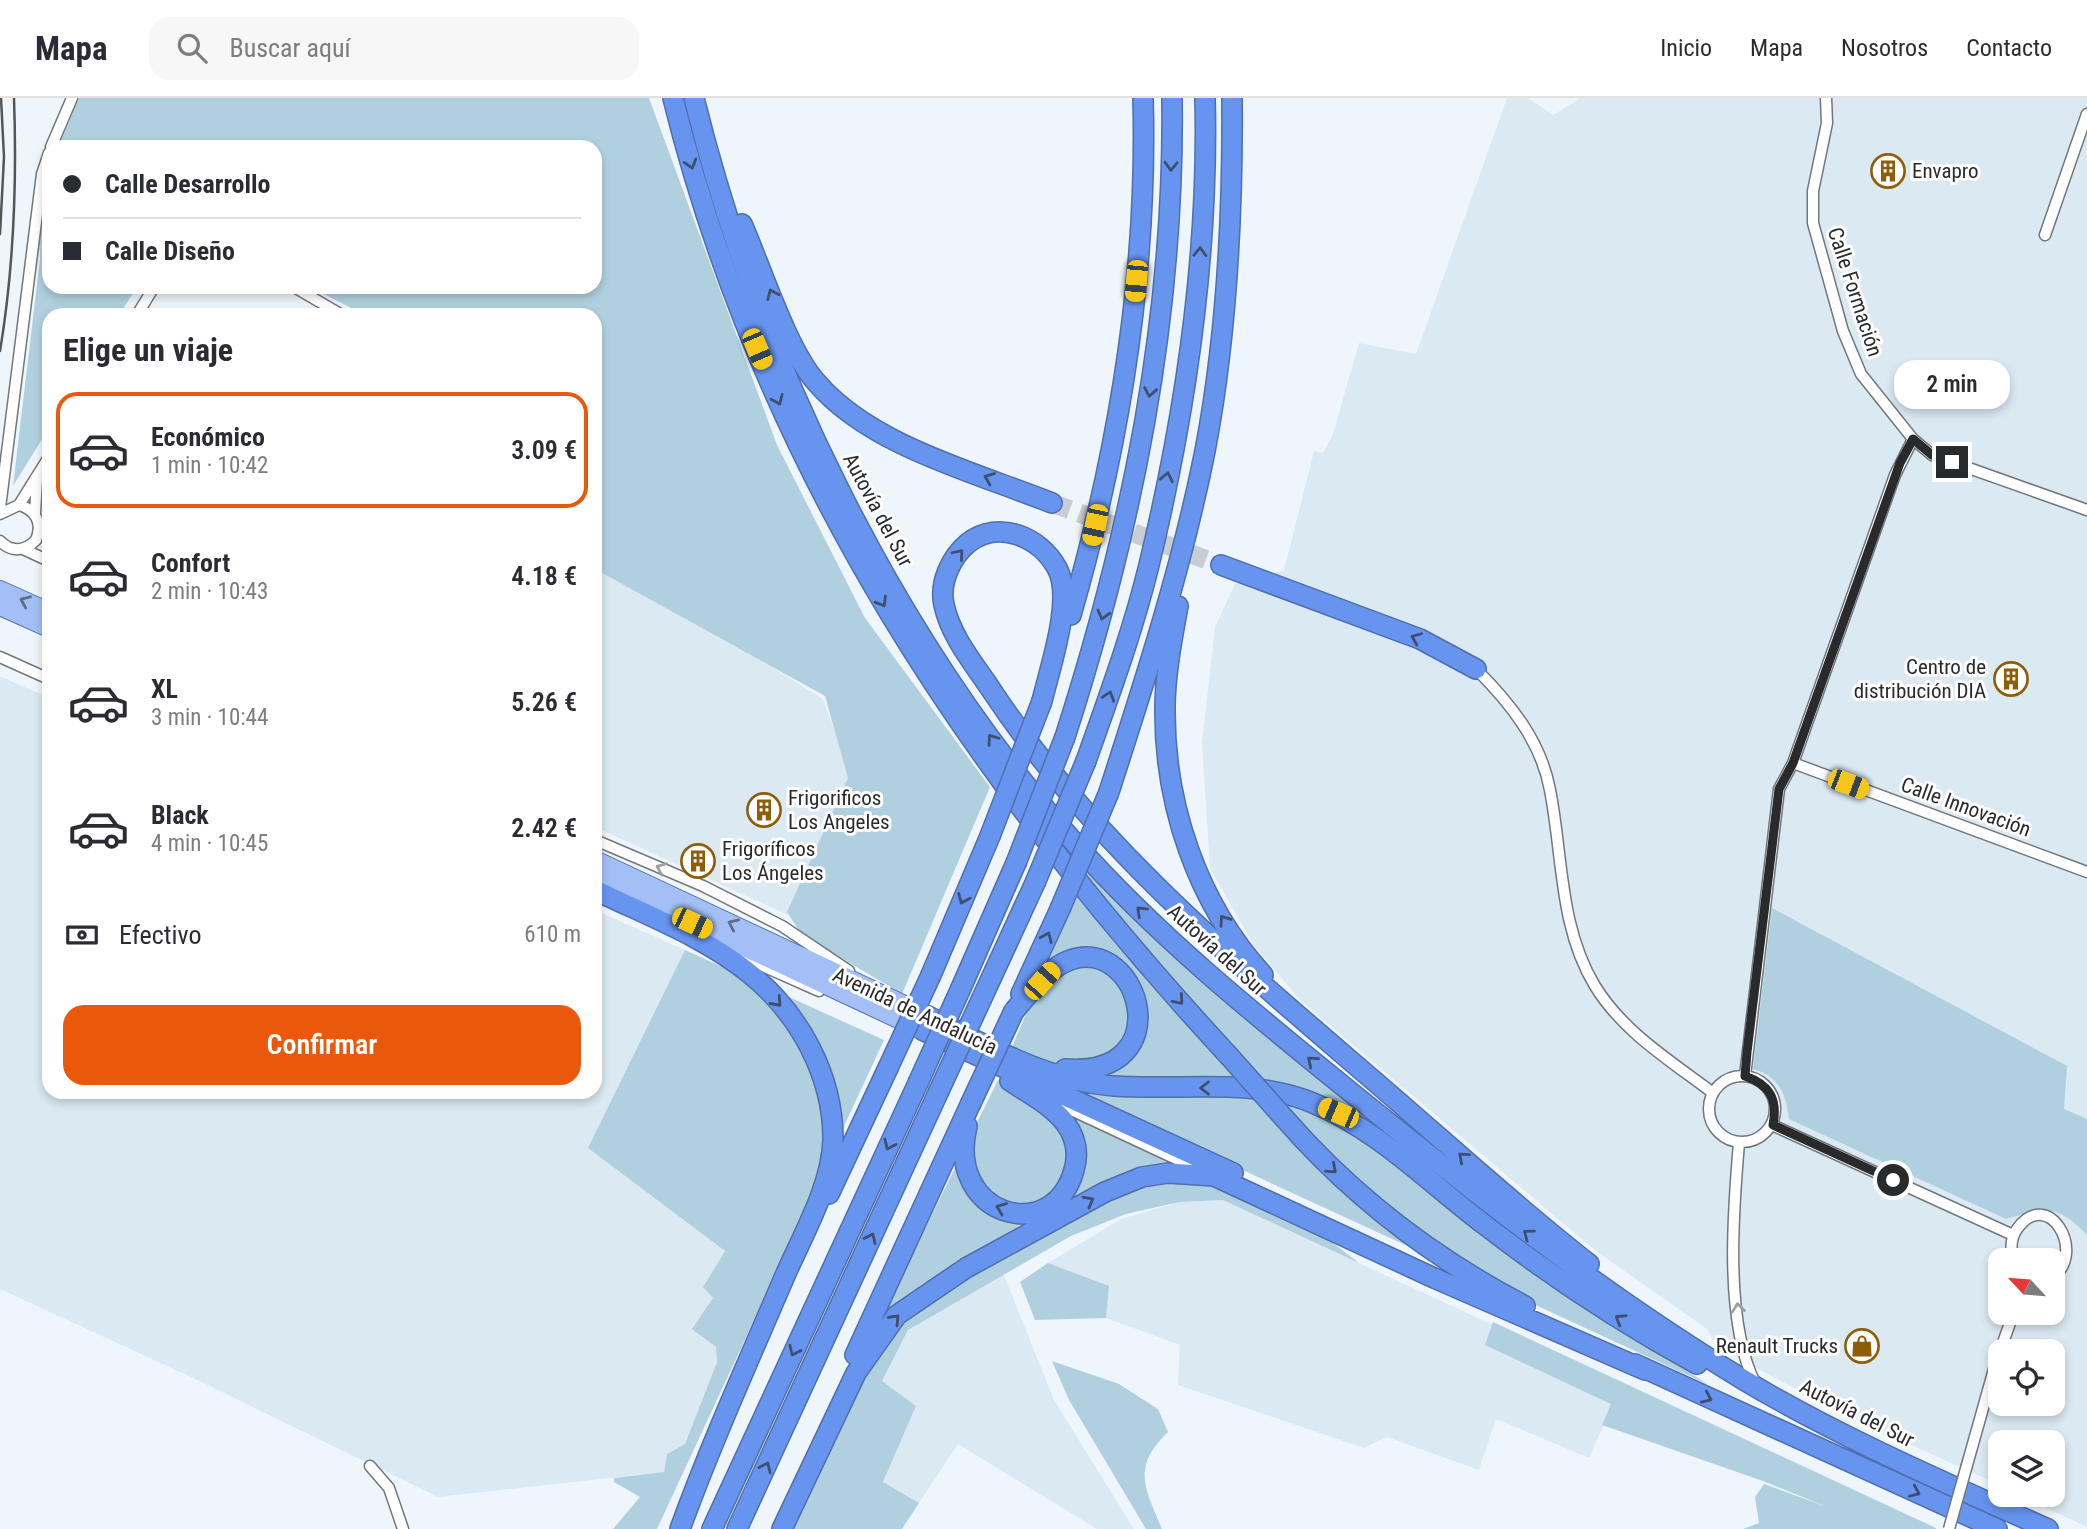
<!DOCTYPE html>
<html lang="es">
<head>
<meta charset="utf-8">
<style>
	body { margin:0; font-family:"Roboto Condensed",sans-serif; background:#f7f7f7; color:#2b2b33; height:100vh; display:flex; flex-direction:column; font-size:26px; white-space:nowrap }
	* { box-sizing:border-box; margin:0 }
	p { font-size:23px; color:#7c7c81 }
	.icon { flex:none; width:38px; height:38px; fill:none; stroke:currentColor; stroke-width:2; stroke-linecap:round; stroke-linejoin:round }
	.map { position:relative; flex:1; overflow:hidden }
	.drawer { position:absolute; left:42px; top:210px; width:560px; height:791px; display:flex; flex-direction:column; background:#fff; border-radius:21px; box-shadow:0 4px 10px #0003 }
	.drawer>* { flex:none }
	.hud { position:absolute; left:42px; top:42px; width:560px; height:154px; border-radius:21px; box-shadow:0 4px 10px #0003; display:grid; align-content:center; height:154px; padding:0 21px; background:#fff }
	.needle { width:46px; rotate:296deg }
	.fabs { position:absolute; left:1988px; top:1150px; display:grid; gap:14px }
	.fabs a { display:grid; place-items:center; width:77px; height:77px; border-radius:14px; background:#fff; box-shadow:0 4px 10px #0003; font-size:35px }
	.end { position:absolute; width:32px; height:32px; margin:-16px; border:9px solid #282a2c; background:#fff; box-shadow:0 0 0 4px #fff }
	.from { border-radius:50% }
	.bubble { position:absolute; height:49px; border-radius:21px; background:#fff; box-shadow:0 4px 10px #0003; font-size:23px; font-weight:600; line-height:49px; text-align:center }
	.car { position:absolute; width:21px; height:42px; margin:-21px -10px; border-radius:9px; box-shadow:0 0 5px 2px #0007; background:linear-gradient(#f5c518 24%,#345 0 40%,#f5c518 0 76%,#345 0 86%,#f5c518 0) }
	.hud b { display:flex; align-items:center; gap:24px; height:66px; font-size:26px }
	.hud b+b { border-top:2px solid #e1e1e2 }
	.hud i { width:18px; height:18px; background:#2b2b33 }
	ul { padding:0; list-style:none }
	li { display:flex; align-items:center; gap:21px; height:116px; margin:0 14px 10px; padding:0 7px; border:4px solid transparent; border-radius:21px }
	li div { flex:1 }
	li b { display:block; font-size:26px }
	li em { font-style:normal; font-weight:600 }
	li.current { border-color:#ea580c }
	li>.icon { width:63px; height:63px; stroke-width:1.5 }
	h2 { padding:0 21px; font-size:32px; line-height:84px }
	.pay { display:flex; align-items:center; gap:18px; height:77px; padding:0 21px; font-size:26px }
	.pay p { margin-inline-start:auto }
	.button { display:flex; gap:14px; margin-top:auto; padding:14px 21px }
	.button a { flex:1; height:80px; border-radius:21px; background:#ea580c; color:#fff; font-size:28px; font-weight:600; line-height:80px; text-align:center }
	header { display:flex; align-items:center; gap:42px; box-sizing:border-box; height:98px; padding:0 35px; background:#fff; border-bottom:2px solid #e1e1e2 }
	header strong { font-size:33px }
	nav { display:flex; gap:38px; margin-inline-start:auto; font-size:24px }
	.search { width:490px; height:63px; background:#f7f7f7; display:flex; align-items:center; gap:18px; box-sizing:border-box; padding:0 24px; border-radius:21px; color:#7c7c81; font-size:26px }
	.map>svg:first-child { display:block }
	.built { fill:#dbe9f2; fill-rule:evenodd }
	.green { fill:#b0d0e0 }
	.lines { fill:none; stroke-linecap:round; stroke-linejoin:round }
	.highway-tunnel { stroke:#c7cdd2; stroke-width:19; stroke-dasharray:19 10; stroke-linecap:butt }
	.street-casing { stroke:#71787c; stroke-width:13 }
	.primary-casing { stroke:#506fab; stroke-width:20 }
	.highway-casing { stroke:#506fab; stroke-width:22 }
	.street { stroke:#fff; stroke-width:10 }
	.primary { stroke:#a3bff5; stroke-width:18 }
	.highway { stroke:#6694ef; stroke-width:19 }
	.rail { stroke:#535658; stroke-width:2.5 }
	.street-bridge-casing { stroke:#71787c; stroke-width:13; stroke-linecap:butt }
	.highway-bridge-casing { stroke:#506fab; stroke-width:22; stroke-linecap:butt }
	.street-bridge { stroke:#fff; stroke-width:10 }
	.highway-bridge { stroke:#6694ef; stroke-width:19 }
	.oneway { stroke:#3e4f70 }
	.oneway2 { stroke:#5f6d86 }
	.oneway3 { stroke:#9e9fa0 }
	.route { stroke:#282a2c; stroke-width:9 }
	.labels { text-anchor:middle; stroke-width:6; stroke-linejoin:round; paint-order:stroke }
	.poi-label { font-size:21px; fill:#282a2c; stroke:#fff; text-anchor:start }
	.street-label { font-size:21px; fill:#282a2c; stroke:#fff }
</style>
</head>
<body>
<header>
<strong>Mapa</strong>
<div class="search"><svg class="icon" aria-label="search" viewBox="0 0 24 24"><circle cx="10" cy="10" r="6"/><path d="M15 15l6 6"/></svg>Buscar aquí</div>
<nav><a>Inicio</a><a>Mapa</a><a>Nosotros</a><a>Contacto</a></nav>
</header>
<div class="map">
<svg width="2087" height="1431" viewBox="0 0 2087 1431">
	<rect width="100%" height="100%" fill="#eff6fb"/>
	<path class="built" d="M1507,0H1528L1553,17L1581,0H2087V1429L2019,1397L2053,1396V1344H2000V1387L1843,1316L1717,1249L1707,1231L1596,1153L1300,902L1253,846L1210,770L1202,645L1215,529L1235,486L1284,472L1314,353L1323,355L1333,336L1359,245L1416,256ZM2000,1162H2053V1214H2000ZM2000,1253H2053V1306H2000Z
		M595,458L823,601L854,683L788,817L595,729Z
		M0,578L49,600V994H595V812L685,852L589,1050L725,1153L703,1189L713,1199L717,1264L685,1346L667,1356L664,1374L438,1399L193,1280L0,1191Z
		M1223,1102L1493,1227L1613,1305L1589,1360L1496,1321L1479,1372L1387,1339L1364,1350L1178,1287L1180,1247L1106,1220L1109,1188L1048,1165L1121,1121L1179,1104Z
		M1003,1175L1054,1302L1134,1431H1097L958,1346L919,1405L883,1384L916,1308L882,1283L908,1232Z"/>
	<path class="green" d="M79,0H649L777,347L865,520L990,689L902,896L801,836L787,814L848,680L825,598L595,471V217H365L310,189H595V49H58Z
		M49,74V189H137L119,217H49V330L13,388L40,161L38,107Z
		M1089,768L1409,1050L1566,1196L1709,1287L1006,963Z
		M1772,810L2067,968L2064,1011L2087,1021V1137C2057,1105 2044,1110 2006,1121L1789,1021C1786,996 1779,978 1753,971Z
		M685,852L884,942L657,1431H613L640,1399L614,1384V1380L664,1374L667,1356L685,1346L717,1264L716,1249L692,1231L713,1200L703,1189L725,1153L588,1050Z
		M998,982L1277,1115L1329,1142L1359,1165L1223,1102L1179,1104L1126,1116L1071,1138L908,1232L882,1283L916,1308L883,1384L919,1405L902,1431H790L874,1235Z
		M1048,1165L1109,1188L1106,1220L1035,1222L1020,1184Z
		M1493,1224L1936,1430V1431H1743L1759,1425L1755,1399L1764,1386L1827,1409L1763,1383L1602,1327L1611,1306L1485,1247Z
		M1052,1263L1119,1286L1158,1311L1168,1334C1131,1370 1145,1390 1162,1431H1146L1069,1302Z"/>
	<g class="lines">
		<path class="highway-tunnel" d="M1052,405L1221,467"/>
		<g class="street-casing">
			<path id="street" d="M1826,0L1827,25L1813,93V125L1843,233L1861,276L1913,341L1932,357L2087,412
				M51,49L72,0
				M2045,137L2087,16
				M294,189L342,217
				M137,217L154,189
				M19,407L49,359
				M0,410L42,76L49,55
				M0,416L19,407C36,412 43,425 36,442C25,453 12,455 0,443
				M35,416L37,380
				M23,451L49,463
				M0,559L49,581
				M1476,571C1510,605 1541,643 1550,692C1563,758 1559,829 1595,888C1623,934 1671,963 1713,995
				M1793,665L2087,774
				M595,742L703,788L782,828L849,873
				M731,854L819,893
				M1745,978L1779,691L1793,665L1895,377L1913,341
				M1709 1011a33 33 0 1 1 66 0a33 33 0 1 1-66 0Z
				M1052,1003L1202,1073
				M1772,1027L2013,1137
				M1739,1045C1733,1114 1724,1225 1756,1287
				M2014,1162C2010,1151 2011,1140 2017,1131C2048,1088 2087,1154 2053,1179
				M1967,1367L1996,1264L2014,1214
				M370,1368L389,1390L403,1431"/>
		</g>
		<g class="primary-casing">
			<path id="primary" d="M0,492L49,514
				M0,508L49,530
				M595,762L928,918
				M595,779L922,932"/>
		</g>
		<g class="highway-casing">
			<path id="highway" d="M673,0C765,372 972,680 1229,958
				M694,0C758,261 894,542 1073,743C1164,846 1273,931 1379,1017C1496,1112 1615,1204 1744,1282C1841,1340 1946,1385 2048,1431
				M742,126C761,169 787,252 817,285C871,348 977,375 1052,405
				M1221,467L1420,541L1476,571
				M1178,508C1172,541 1165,577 1165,610C1164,706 1197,805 1263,877
				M1071,517C1119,350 1148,175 1143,0
				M1042,603C1050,569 1074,501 1057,470C1040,439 999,421 968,445C951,459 939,485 944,507C951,539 974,566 992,593C1092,744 1230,859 1366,976C1440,1039 1512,1106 1589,1166
				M1065,639C1132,431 1175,219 1172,0
				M1086,663C1109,598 1133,533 1149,467C1186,314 1209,157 1205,0
				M1109,694C1145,582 1182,469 1205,353C1227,238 1233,117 1232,0
				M595,792C646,817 705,839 749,875C799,915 833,977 833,1041C832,1088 802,1138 784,1180C748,1264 711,1346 680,1431
				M931,877L990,738
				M961,890L1016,765
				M1021,896L1060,811
				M982,900L1035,785
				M1014,913C1030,895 1046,871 1070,862C1140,837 1181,980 1065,971
				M928,918C986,948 1048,983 1114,988C1180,993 1251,979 1313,1005C1379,1032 1429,1085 1485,1127C1552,1179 1622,1225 1697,1266
				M922,932L1233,1075
				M1285,1021C1353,1099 1433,1160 1525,1208
				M967,1028C945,1118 1053,1149 1074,1072C1079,1055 1076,1040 1066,1026C1052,1007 1029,996 1010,983
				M829,1096L888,970
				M855,1257L970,1007
				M1635,1266L1997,1431
				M712,1431L918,985
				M737,1431L938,995
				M782,1431L856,1275L897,1217L966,1170L1105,1094L1142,1079L1168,1075L1214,1078L1434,1180L1645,1272"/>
		</g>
		<use href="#street" class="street"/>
		<use href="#primary" class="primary"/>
		<use href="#highway" class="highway"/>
		<path class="rail" d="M0,136L4,59L1,0
			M0,253C14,169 17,85 14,0"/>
		<g class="street-bridge-casing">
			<path id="street-bridge" d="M1949,1431L1967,1367"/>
		</g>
		<g class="highway-bridge-casing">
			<path id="highway-bridge" d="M990,738L1042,603
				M1016,765L1065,639
				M1035,785L1086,663
				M1060,811L1109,694
				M1229,958L1285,1021
				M888,970L931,877
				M918,985L961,890
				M938,995L982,900
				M970,1007L1014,913"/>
		</g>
		<use href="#street-bridge" class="street-bridge"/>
		<use href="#highway-bridge" class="highway-bridge"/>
	</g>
	<defs><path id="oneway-chevron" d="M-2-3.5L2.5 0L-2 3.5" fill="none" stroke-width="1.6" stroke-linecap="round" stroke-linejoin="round" transform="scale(1.75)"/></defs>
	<g class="oneway">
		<use href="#oneway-chevron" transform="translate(691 66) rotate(73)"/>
		<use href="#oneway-chevron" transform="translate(1171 68) rotate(92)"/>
		<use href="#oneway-chevron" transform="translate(1200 154) rotate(-88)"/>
		<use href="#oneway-chevron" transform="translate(772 196) rotate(-113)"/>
		<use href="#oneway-chevron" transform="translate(1150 294) rotate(100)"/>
		<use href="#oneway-chevron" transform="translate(778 302) rotate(66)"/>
		<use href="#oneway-chevron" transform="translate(1167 379) rotate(-78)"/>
		<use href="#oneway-chevron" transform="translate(989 380) rotate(-158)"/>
		<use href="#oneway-chevron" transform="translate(959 456) rotate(-50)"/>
		<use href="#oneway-chevron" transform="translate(882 504) rotate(59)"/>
		<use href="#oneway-chevron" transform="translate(1103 517) rotate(105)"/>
		<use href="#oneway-chevron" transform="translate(1416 540) rotate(-157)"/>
		<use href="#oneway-chevron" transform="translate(1109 598) rotate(-71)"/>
		<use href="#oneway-chevron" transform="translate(992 641) rotate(-126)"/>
		<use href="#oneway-chevron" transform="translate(963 801) rotate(113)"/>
		<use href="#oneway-chevron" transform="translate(1141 813) rotate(-136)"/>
		<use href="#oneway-chevron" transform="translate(1224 822) rotate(-125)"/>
		<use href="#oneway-chevron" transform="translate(1047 839) rotate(-66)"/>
		<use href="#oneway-chevron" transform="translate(1179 902) rotate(49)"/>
		<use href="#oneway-chevron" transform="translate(777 904) rotate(48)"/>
		<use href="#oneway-chevron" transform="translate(1312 963) rotate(-140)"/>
		<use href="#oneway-chevron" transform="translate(1205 990) rotate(180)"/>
		<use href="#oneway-chevron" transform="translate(889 1047) rotate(115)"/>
		<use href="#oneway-chevron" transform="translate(1463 1059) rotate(-139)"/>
		<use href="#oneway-chevron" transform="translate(1332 1071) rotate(42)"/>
		<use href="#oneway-chevron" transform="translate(1089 1103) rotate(-29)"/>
		<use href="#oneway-chevron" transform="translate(1001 1110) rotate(-159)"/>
		<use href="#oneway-chevron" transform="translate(1528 1136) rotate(-143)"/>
		<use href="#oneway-chevron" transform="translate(871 1140) rotate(-65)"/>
		<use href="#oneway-chevron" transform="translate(895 1221) rotate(-46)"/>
		<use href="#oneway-chevron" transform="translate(1620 1221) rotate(-149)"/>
		<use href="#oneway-chevron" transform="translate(794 1253) rotate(115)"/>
		<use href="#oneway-chevron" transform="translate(1707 1300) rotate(24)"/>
		<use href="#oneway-chevron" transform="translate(766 1369) rotate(-65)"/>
		<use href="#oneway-chevron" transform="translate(1915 1394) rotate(24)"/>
	</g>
	<g class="oneway2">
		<use href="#oneway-chevron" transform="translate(25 503) rotate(-156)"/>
		<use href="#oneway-chevron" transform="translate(733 826) rotate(-155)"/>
	</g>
	<g class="oneway3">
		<use href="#oneway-chevron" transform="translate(661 770) rotate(-157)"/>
		<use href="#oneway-chevron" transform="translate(1738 1210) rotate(-96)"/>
	</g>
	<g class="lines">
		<path class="route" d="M1893,1082L1773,1027C1778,1001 1770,987 1745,978L1747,954L1779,691L1793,665L1900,365L1913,341L1932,357L1952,364"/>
	</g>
	<defs>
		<g id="building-ring" transform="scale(1.75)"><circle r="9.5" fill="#fff" stroke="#8d5d07" stroke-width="1.5"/><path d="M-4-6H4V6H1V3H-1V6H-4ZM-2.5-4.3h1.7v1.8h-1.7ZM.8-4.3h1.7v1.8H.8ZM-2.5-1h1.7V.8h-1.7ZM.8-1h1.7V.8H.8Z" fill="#8d5d07"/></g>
		<g id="shop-ring" transform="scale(1.75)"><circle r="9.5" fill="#fff" stroke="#8d5d07" stroke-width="1.5"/><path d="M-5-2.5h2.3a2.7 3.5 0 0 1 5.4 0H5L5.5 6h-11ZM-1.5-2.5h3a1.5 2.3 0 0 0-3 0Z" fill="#8d5d07"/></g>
	</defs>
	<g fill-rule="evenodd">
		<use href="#building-ring" x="1888" y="73"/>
		<use href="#building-ring" x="2011" y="581"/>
		<use href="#building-ring" x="764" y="712"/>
		<use href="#building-ring" x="698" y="763"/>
		<use href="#shop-ring" x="1862" y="1248"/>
	</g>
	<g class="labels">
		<g class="poi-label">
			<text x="1912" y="80">Envapro</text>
			<text x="1986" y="576" text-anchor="end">Centro de<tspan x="1986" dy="24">distribución DIA</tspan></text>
			<text x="788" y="707">Frigorificos<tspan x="788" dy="24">Los Angeles</tspan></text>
			<text x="722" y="758">Frigoríficos<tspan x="722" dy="24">Los Ángeles</tspan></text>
			<text x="1838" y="1255" text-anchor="end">Renault Trucks</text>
		</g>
		<g class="street-label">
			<text transform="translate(1855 194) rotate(72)" y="7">Calle Formación</text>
			<text transform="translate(878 412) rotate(62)" y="7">Autovía del Sur</text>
			<text transform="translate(1966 709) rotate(20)" y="7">Calle Innovación</text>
			<text transform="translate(1217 852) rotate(42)" y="7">Autovía del Sur</text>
			<text transform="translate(915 913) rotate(25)" y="7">Avenida de Andalucía</text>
			<text transform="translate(1857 1315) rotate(27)" y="7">Autovía del Sur</text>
		</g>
	</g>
</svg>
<div class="fabs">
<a><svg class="needle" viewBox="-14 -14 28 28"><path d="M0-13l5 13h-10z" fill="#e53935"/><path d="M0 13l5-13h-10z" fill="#7c7c81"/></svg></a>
<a><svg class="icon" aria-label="locate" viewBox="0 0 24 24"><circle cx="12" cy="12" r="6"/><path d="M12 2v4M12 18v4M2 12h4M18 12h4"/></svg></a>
<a><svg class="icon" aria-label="layers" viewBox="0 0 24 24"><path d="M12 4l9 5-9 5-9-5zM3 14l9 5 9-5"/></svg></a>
</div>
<i class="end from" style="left:1893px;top:1082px"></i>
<i class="end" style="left:1952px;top:364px"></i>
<div class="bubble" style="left:1894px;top:262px;width:116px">2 min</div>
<i class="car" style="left:1136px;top:183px;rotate:185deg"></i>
<i class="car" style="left:757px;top:251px;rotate:157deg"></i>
<i class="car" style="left:1095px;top:427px;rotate:192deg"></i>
<i class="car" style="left:1848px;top:686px;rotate:111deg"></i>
<i class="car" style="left:692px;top:825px;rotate:115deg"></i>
<i class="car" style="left:1042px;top:883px;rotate:42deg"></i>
<i class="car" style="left:1338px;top:1015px;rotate:293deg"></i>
<div class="hud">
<b><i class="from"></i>Calle Desarrollo</b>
<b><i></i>Calle Diseño</b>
</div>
<section class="drawer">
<h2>Elige un viaje</h2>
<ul>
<li class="current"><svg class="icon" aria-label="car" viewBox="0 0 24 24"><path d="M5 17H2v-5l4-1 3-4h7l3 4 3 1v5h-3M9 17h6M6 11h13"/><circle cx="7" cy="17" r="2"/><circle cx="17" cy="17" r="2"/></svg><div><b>Económico</b><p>1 min · 10:42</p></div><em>3.09 €</em></li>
<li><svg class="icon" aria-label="car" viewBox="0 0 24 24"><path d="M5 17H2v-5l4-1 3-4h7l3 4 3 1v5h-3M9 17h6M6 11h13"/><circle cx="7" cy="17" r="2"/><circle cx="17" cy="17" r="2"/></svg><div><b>Confort</b><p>2 min · 10:43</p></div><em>4.18 €</em></li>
<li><svg class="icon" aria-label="car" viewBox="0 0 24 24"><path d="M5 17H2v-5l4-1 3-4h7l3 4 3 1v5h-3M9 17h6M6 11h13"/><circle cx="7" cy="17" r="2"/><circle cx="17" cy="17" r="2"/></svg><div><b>XL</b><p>3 min · 10:44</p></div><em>5.26 €</em></li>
<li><svg class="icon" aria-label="car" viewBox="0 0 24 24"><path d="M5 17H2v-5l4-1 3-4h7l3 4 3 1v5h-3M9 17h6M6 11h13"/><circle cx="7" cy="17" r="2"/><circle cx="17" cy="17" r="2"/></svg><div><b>Black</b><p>4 min · 10:45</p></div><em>2.42 €</em></li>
</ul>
<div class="pay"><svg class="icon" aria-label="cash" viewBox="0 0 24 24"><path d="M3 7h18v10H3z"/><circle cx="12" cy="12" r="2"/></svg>Efectivo<p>610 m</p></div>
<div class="button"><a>Confirmar</a></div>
</section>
</div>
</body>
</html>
